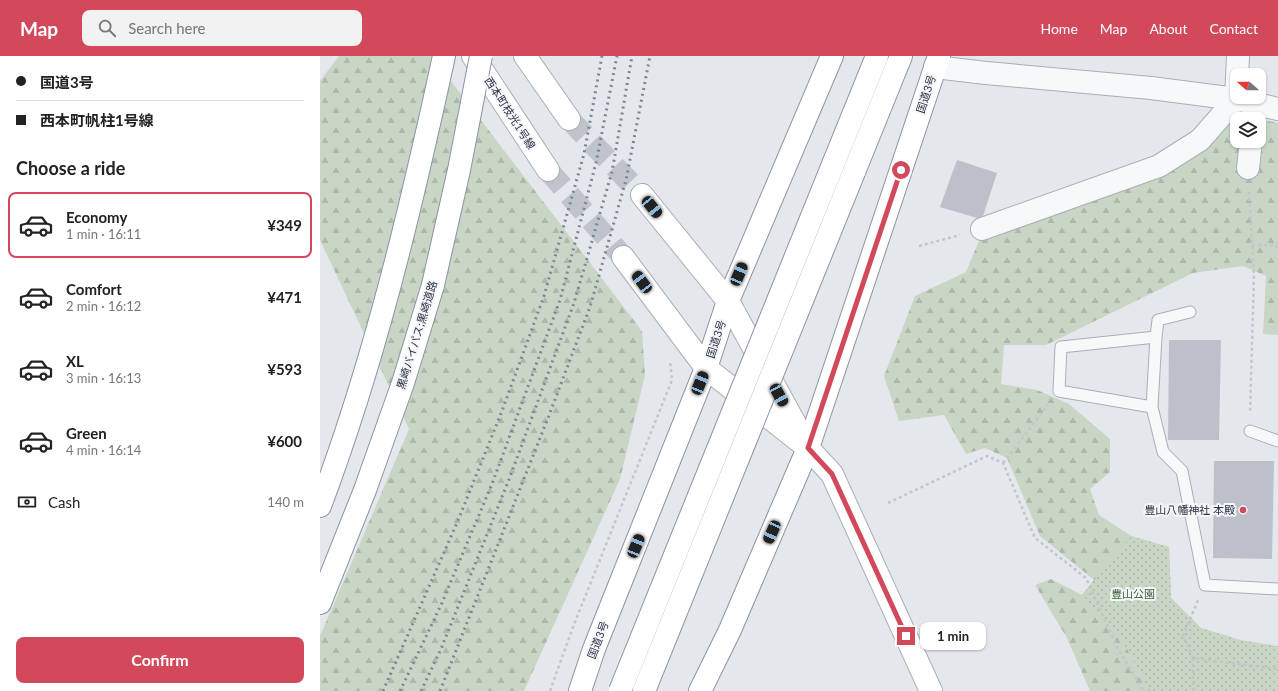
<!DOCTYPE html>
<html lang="en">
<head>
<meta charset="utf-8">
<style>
	body { margin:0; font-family:Lato,"Noto Sans JP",sans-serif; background:#f2f2f2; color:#222; height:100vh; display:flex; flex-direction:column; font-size:15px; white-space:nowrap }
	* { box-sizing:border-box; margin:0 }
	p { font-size:13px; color:#767676 }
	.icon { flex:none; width:22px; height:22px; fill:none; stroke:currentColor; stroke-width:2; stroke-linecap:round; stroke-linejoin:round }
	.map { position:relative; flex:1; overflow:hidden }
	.drawer { display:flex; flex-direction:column; background:#fff; width:320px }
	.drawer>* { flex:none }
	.top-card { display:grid; align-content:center; height:88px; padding:0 16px; background:#fff }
	.needle { width:26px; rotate:290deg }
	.fabs { position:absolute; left:910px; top:12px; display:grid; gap:8px }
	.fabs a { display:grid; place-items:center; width:36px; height:36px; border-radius:8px; background:#fff; box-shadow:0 1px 3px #0004; font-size:20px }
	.end { position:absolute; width:18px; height:18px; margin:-9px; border:5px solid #d1495b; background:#fff; box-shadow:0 0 0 2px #fff }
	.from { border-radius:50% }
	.bubble { position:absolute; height:28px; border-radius:8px; background:#fff; box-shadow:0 1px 3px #0004; font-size:13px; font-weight:700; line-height:28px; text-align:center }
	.car { position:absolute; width:12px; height:24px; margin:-12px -6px; border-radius:5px; box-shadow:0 0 3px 1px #0007; background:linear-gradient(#222 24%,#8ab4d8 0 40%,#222 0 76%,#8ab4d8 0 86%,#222 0) }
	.top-card b { display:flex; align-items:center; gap:14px; height:38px; font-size:15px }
	.top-card b+b { border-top:1px solid #e0e0e0 }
	.top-card i { width:10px; height:10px; background:#222 }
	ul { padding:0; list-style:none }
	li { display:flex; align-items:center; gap:12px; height:66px; margin:0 8px 6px; padding:0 8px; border:2px solid transparent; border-radius:8px }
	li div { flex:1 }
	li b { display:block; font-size:15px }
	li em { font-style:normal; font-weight:700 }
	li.current { border-color:#d1495b }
	li>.icon { width:36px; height:36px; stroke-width:1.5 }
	h2 { padding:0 16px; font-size:18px; line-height:48px }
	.pay { display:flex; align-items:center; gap:10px; height:44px; padding:0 16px; font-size:15px }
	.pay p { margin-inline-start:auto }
	.primary-button { display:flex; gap:8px; margin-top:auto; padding:8px 16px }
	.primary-button a { flex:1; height:46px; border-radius:8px; background:#d1495b; color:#fff; font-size:16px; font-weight:700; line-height:46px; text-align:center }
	header { display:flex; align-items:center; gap:24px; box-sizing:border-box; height:56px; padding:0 20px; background:#d1495b; color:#fff }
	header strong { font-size:19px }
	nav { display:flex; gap:22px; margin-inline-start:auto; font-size:14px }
	.search { width:280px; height:36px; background:#f2f2f2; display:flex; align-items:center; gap:10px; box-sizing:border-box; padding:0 14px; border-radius:8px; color:#767676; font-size:15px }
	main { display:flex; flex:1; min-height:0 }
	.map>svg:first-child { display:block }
	.forest { fill:url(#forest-firs) }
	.park { fill:url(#park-dots) }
	.building { fill:#bbc0ca }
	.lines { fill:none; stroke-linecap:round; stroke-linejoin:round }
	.secondary-tunnel { stroke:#bfc3cb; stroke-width:22; stroke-dasharray:22 11; stroke-linecap:butt }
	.lane-casing { stroke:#a9aeb7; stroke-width:13 }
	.street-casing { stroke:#a9aeb7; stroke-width:24 }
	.secondary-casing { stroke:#a9aeb7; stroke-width:24 }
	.highway-casing { stroke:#8b94a3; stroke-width:24 }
	.path { stroke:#c2c5cb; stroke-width:2.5; stroke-dasharray:3 3; stroke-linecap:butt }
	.lane { stroke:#f7f8fa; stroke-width:11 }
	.street { stroke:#f7f8fa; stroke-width:22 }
	.secondary { stroke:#fff; stroke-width:22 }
	.highway { stroke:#fff; stroke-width:22 }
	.rail { stroke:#7d8696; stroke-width:3; stroke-dasharray:2 4; stroke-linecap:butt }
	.highway-bridge-casing { stroke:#8b94a3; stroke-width:24; stroke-linecap:butt }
	.highway-bridge { stroke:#fff; stroke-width:22 }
	.route { stroke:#d1495b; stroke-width:5 }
	.poi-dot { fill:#d1495b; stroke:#f4f6f9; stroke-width:1.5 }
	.labels { text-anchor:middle; stroke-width:4; stroke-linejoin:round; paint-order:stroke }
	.street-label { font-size:11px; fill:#2b3445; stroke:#f4f6f9 }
	.poi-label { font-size:11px; fill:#2b3445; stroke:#f4f6f9; text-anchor:end }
	.park-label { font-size:11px; fill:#3f6138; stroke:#f4f6f9 }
</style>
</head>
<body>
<header>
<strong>Map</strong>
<div class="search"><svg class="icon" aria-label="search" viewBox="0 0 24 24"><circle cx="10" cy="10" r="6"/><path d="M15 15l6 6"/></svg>Search here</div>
<nav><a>Home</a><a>Map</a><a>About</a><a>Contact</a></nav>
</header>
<main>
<section class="drawer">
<div class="top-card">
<b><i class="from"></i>国道3号</b>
<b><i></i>西本町帆柱1号線</b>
</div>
<h2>Choose a ride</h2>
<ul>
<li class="current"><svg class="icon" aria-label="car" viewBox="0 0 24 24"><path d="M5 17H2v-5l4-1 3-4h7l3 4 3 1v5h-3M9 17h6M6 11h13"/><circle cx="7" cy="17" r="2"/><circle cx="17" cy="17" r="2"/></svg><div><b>Economy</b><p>1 min · 16:11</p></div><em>¥349</em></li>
<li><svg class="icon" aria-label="car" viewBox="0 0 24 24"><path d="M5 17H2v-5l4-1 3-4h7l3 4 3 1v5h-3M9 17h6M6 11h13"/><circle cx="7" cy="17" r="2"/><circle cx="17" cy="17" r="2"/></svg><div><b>Comfort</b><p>2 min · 16:12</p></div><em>¥471</em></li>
<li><svg class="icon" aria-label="car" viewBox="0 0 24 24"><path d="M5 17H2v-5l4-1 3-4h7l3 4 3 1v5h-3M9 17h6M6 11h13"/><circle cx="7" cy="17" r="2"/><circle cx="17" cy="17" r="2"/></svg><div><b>XL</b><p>3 min · 16:13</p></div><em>¥593</em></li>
<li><svg class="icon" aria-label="car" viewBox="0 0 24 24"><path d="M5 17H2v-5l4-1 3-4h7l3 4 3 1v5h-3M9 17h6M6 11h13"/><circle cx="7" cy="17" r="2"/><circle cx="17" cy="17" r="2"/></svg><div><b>Green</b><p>4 min · 16:14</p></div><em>¥600</em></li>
</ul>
<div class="pay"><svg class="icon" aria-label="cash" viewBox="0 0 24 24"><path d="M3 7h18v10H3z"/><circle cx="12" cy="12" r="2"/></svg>Cash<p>140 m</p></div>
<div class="primary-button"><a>Confirm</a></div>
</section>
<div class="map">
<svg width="958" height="635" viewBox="0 0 958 635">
	<defs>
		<pattern id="forest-firs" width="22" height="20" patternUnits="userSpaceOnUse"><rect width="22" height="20" fill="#c9d6c5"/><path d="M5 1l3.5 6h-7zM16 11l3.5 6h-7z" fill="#adb8ab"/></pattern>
		<pattern id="park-dots" width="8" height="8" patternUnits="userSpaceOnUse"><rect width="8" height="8" fill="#c9d6c5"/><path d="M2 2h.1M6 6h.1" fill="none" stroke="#adb8ab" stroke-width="1.8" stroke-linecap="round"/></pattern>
	</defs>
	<rect width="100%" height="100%" fill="#e4e7ec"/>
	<path class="forest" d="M19,0H112L322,275L325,319L300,423L204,635H0V580L89,373L0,184V25Z
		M912,58L937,63H917V85H939V63L958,67V279L943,278L946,220L923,210L873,217L726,289H684L681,328L717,334L749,348L790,383V416L770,433L779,459L811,480L849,491L851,542L881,572L842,635H770L747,582L715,529L731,523L762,539L774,524L720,480L687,402L665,392L646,398L624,359L579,365L564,320L595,240L646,216L661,180L843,118Z"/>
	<path class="park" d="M811,480L849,491L851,542L881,572L921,584L958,590V635H830L802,584L762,539Z"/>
	<path class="building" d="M637,104L677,117L663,160L657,162L620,151Z
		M849,284H901L899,384H848Z
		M894,405H954L952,503L893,502Z"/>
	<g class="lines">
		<path class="secondary-tunnel" d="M249,63L322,139
			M228,114L303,201"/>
		<g class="lane-casing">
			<path id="lane" d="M836,281L838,264L870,256
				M832,351L739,335L741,291L836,281L832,351L843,396L862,415L885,529L958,533
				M930,375L958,385"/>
		</g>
		<g class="street-casing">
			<path id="street" d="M615,11L666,17L831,32L916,43L958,53
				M928,112L931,85
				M662,173L839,110L880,84L916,43L918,0"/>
		</g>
		<g class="secondary-casing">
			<path id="secondary" d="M153,0L228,114
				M205,0L249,63
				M322,139L408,245L484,384
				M303,201L386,312L488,392L512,418L611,635"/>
		</g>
		<g class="highway-casing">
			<path id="highway" d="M514,106L557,0
				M534,116L581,0
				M0,450C55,304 91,152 124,0
				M0,547L45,434L83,327L113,229
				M260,635L274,593L386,312L408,245L512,0
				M380,635L410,574L488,392L619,0"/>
		</g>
		<path class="path" d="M929,136L934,219L930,357
			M932,189H955L958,192
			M599,190L640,179
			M683,407L728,349
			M568,447L667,400L683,407L715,482L766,522L797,591L824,635
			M873,602L863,580L878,544
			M230,635L253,571L352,324L350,305
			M873,635V602L958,613"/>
		<use href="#lane" class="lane"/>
		<use href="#street" class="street"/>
		<use href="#secondary" class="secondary"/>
		<use href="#highway" class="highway"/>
		<path class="rail" d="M63,635L137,467L182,355L224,240L264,98L282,0
			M80,635L121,549L172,428L240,244L276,107L297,0
			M101,635L121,593L190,421L254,247L292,116L312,0
			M120,635L228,362L270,251L306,124L330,0"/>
		<g class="highway-bridge-casing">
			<path id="highway-bridge" d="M113,229L139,114L161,0
				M300,635L514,106
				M324,635L534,116"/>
		</g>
		<use href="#highway-bridge" class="highway-bridge"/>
	</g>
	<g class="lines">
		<path class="route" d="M581,114L488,392L512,418L586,580"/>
	</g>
	<circle class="poi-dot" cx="923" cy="454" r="4"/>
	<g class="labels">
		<g class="street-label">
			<text transform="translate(606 38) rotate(-72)" y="4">国道3号</text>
			<text transform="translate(190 57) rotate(57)" y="4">西本町枝光1号線</text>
			<text transform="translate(97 279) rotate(-73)" y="4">黒崎バイパス;黒崎道路</text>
			<text transform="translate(396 283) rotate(-72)" y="4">国道3号</text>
			<text transform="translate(278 584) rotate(-69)" y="4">国道3号</text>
		</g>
		<g class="poi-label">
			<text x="915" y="458">豊山八幡神社 本殿</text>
		</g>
		<g class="park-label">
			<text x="813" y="542">豊山公園</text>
		</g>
	</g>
</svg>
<div class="fabs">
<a><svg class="needle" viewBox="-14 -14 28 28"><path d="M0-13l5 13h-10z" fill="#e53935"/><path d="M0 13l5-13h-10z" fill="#767676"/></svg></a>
<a><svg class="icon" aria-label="layers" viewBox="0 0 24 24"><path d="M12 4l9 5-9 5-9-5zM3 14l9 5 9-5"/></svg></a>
</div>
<i class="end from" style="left:581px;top:114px"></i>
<i class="end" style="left:586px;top:580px"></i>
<div class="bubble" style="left:600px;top:566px;width:66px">1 min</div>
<i class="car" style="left:332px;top:151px;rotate:141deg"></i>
<i class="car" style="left:419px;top:218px;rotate:23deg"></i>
<i class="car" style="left:322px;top:226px;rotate:323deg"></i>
<i class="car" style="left:380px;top:327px;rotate:22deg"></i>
<i class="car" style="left:459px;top:339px;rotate:151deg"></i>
<i class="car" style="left:452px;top:476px;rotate:204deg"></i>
<i class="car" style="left:316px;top:490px;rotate:22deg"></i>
</div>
</main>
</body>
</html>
